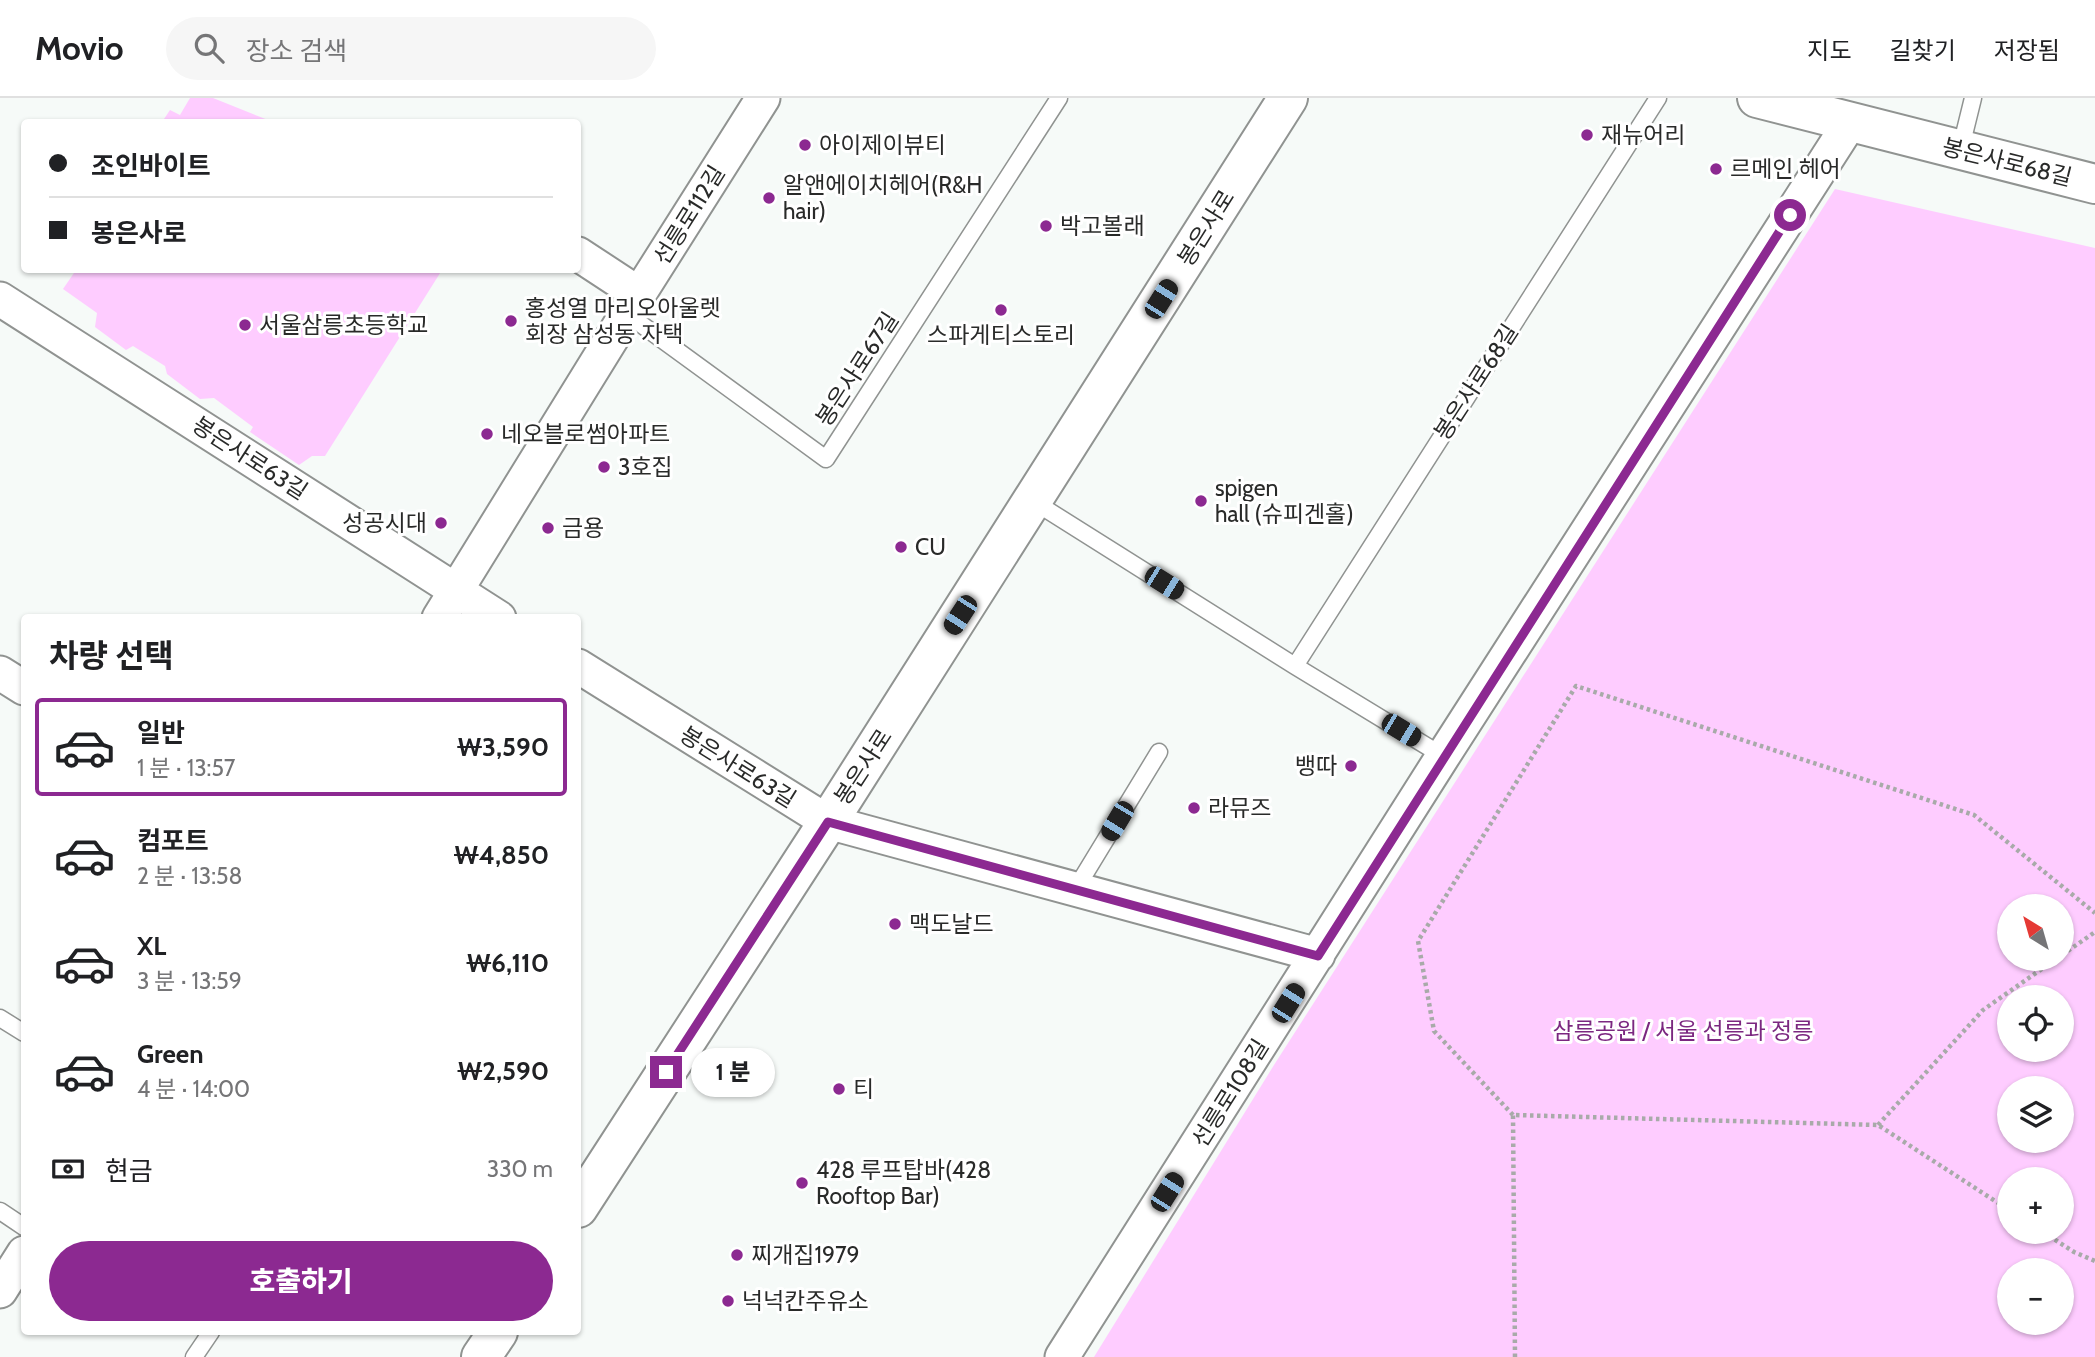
<!DOCTYPE html>
<html lang="ko">
<head>
<meta charset="utf-8">
<style>
	body { margin:0; font-family:Cabin,"Noto Sans KR",sans-serif; background:#f6f6f6; color:#202124; height:100vh; display:flex; flex-direction:column; font-size:26px; white-space:nowrap }
	* { box-sizing:border-box; margin:0 }
	p { font-size:23px; color:#757577 }
	.icon { flex:none; width:38px; height:38px; fill:none; stroke:currentColor; stroke-width:2; stroke-linecap:round; stroke-linejoin:round }
	.map { position:relative; flex:1; overflow:hidden }
	.side { position:absolute; left:21px; top:516px; width:560px; height:721px; display:flex; flex-direction:column; background:#fff; border-radius:7px; box-shadow:0 2px 5px #0004 }
	.side>* { flex:none }
	.hud { position:absolute; left:21px; top:21px; width:560px; height:154px; border-radius:7px; box-shadow:0 2px 5px #0004; display:grid; align-content:center; height:154px; padding:0 28px; background:#fff }
	.needle { width:46px; rotate:323deg }
	.buttons { position:absolute; left:1997px; top:796px; display:grid; gap:14px }
	.buttons a { display:grid; place-items:center; width:77px; height:77px; border-radius:50%; background:#fff; box-shadow:0 2px 5px #0004; font-size:35px }
	.end { position:absolute; width:32px; height:32px; margin:-16px; border:9px solid #8c2991; background:#fff; box-shadow:0 0 0 4px #fff }
	.from { border-radius:50% }
	.bubble { position:absolute; height:49px; border-radius:24px; background:#fff; box-shadow:0 2px 5px #0004; font-size:23px; font-weight:800; line-height:49px; text-align:center }
	.car { position:absolute; width:21px; height:42px; margin:-21px -10px; border-radius:9px; box-shadow:0 0 5px 2px #0007; background:linear-gradient(#222 24%,#8ab4d8 0 40%,#222 0 76%,#8ab4d8 0 86%,#222 0) }
	.hud b { display:flex; align-items:center; gap:24px; height:66px; font-size:26px }
	.hud b+b { border-top:2px solid #e0e0e0 }
	.hud i { width:18px; height:18px; background:#202124 }
	ul { padding:0; list-style:none }
	li { display:flex; align-items:center; gap:21px; height:98px; margin:0 14px 10px; padding:0 14px; border:4px solid transparent; border-radius:7px }
	li div { flex:1 }
	li b { display:block; font-size:26px }
	li em { font-style:normal; font-weight:800 }
	li.active { border-color:#8c2991 }
	li>.icon { width:63px; height:63px; stroke-width:1.5 }
	h2 { padding:0 28px; font-size:32px; line-height:84px }
	.pay { display:flex; align-items:center; gap:18px; height:77px; padding:0 28px; font-size:26px }
	.pay p { margin-inline-start:auto }
	.primary-button { display:flex; gap:14px; margin-top:auto; padding:14px 28px }
	.primary-button a { flex:1; height:80px; border-radius:42px; background:#8c2991; color:#fff; font-size:28px; font-weight:800; line-height:80px; text-align:center }
	header { display:flex; align-items:center; gap:42px; box-sizing:border-box; height:98px; padding:0 35px; background:#fff; border-bottom:2px solid #e0e0e0 }
	header strong { font-size:33px }
	nav { display:flex; gap:38px; margin-inline-start:auto; font-size:24px }
	.search { width:490px; height:63px; background:#f6f6f6; display:flex; align-items:center; gap:18px; box-sizing:border-box; padding:0 24px; border-radius:38px; color:#757577; font-size:26px }
	.map>svg:first-child { display:block }
	.green { fill:#feccff; fill-rule:evenodd }
	.lines { fill:none; stroke-linecap:round; stroke-linejoin:round }
	.lane-casing { stroke:#909391; stroke-width:19 }
	.street-casing { stroke:#909391; stroke-width:37 }
	.secondary-casing { stroke:#909391; stroke-width:42 }
	.path { stroke:#a8aaa9; stroke-width:4.5; stroke-dasharray:3.5 3.5; stroke-linecap:butt }
	.lane { stroke:#fff; stroke-width:16 }
	.street { stroke:#fff; stroke-width:33 }
	.secondary { stroke:#fff; stroke-width:38 }
	.route { stroke:#8c2991; stroke-width:9 }
	.poi-dot { fill:#8c2991; stroke:#fff; stroke-width:2.5 }
	.labels { text-anchor:middle; stroke-width:6; stroke-linejoin:round; paint-order:stroke }
	.poi-label { font-size:23px; fill:#292a29; stroke:#fff; text-anchor:start }
	.street-label { font-size:23px; fill:#292a29; stroke:#fff }
	.park-label { font-size:23px; fill:#7b2780; stroke:#fff }
</style>
</head>
<body>
<header>
<strong>Movio</strong>
<div class="search"><svg class="icon" aria-label="search" viewBox="0 0 24 24"><circle cx="10" cy="10" r="6"/><path d="M15 15l6 6"/></svg>장소 검색</div>
<nav><a>지도</a><a>길찾기</a><a>저장됨</a></nav>
</header>
<div class="map">
<svg width="2095" height="1259" viewBox="0 0 2095 1259">
	<rect width="100%" height="100%" fill="#f6faf8"/>
	<path class="green" d="M190,0H213L273,24H162L170,12L180,17Z
		M1835,91L2095,150V1259H1094L1274,967ZM2009,808H2062V861H2009ZM2009,900H2062V952H2009ZM2009,990H2062V1043H2009ZM2009,1082H2062V1134H2009ZM2009,1172H2062V1225H2009Z
		M76,172H442L325,358H312L299,367L250,334L253,329L214,300L200,301L167,276L165,268L133,248L126,252L95,229L97,215L63,191Z"/>
	<g class="lines">
		<g class="lane-casing">
			<path id="lane" d="M1960,53L1973,0
				M627,216L826,361L1059,0
				M1033,403L1295,568L1443,658
				M1295,568L1658,0
				M1075,792L1159,654
				M0,920L24,935
				M0,1113L24,1129
				M194,1259L211,1234"/>
		</g>
		<g class="street-casing">
			<path id="street" d="M578,156L639,196
				M0,201L499,520
				M439,520L639,196L763,0
				M578,568L828,724L1318,857
				M0,575L24,590
				M0,1193L24,1155
				M1062,1259L1443,658L1851,23"/>
		</g>
		<g class="secondary-casing">
			<path id="secondary" d="M1757,0L2095,86
				M578,1110L828,724L1288,0
				M481,1259L498,1234"/>
		</g>
		<path class="path" d="M2062,857L2095,834
			M1513,1017L1434,933L1418,843L1576,588L1974,717L2095,815
			M1878,1027L1983,912L2056,861
			M2043,1134L2074,1154L2095,1163
			M1515,1259L1513,1017L1878,1027L2009,1112"/>
		<use href="#lane" class="lane"/>
		<use href="#street" class="street"/>
		<use href="#secondary" class="secondary"/>
	</g>
	<g class="lines">
		<path class="route" d="M666,974L828,724L1318,858L1790,117"/>
	</g>
	<g class="poi-dot">
		<circle cx="1587" cy="37" r="7"/>
		<circle cx="805" cy="47" r="7"/>
		<circle cx="1716" cy="71" r="7"/>
		<circle cx="769" cy="100" r="7"/>
		<circle cx="1046" cy="128" r="7"/>
		<circle cx="1001" cy="212" r="7"/>
		<circle cx="511" cy="223" r="7"/>
		<circle cx="245" cy="227" r="7"/>
		<circle cx="487" cy="336" r="7"/>
		<circle cx="604" cy="369" r="7"/>
		<circle cx="1201" cy="403" r="7"/>
		<circle cx="441" cy="425" r="7"/>
		<circle cx="548" cy="430" r="7"/>
		<circle cx="901" cy="449" r="7"/>
		<circle cx="1351" cy="668" r="7"/>
		<circle cx="1194" cy="710" r="7"/>
		<circle cx="895" cy="826" r="7"/>
		<circle cx="839" cy="991" r="7"/>
		<circle cx="802" cy="1085" r="7"/>
		<circle cx="737" cy="1157" r="7"/>
		<circle cx="728" cy="1203" r="7"/>
	</g>
	<g class="labels">
		<g class="poi-label">
			<text x="1601" y="45">재뉴어리</text>
			<text x="819" y="55">아이제이뷰티</text>
			<text x="1730" y="79">르메인 헤어</text>
			<text x="783" y="95">알앤에이치헤어(R&amp;H<tspan x="783" dy="26">hair)</tspan></text>
			<text x="1060" y="136">박고볼래</text>
			<text x="525" y="218">홍성열 마리오아울렛<tspan x="525" dy="26">회장 삼성동 자택</tspan></text>
			<text x="259" y="235">서울삼릉초등학교</text>
			<text x="1001" y="245" text-anchor="middle">스파게티스토리</text>
			<text x="501" y="344">네오블로썸아파트</text>
			<text x="618" y="377">3호집</text>
			<text x="1215" y="398">spigen<tspan x="1215" dy="26">hall (슈피겐홀)</tspan></text>
			<text x="427" y="433" text-anchor="end">성공시대</text>
			<text x="562" y="438">금용</text>
			<text x="915" y="457">CU</text>
			<text x="1337" y="676" text-anchor="end">뱅따</text>
			<text x="1208" y="718">라뮤즈</text>
			<text x="909" y="834">맥도날드</text>
			<text x="853" y="999">티</text>
			<text x="816" y="1080">428 루프탑바(428<tspan x="816" dy="26">Rooftop Bar)</tspan></text>
			<text x="751" y="1165">찌개집1979</text>
			<text x="742" y="1211">넉넉칸주유소</text>
		</g>
		<g class="street-label">
			<text transform="translate(2007 64) rotate(14)" y="8">봉은사로68길</text>
			<text transform="translate(689 117) rotate(-58)" y="8">선릉로112길</text>
			<text transform="translate(1206 130) rotate(-58)" y="8">봉은사로</text>
			<text transform="translate(857 271) rotate(-57)" y="8">봉은사로67길</text>
			<text transform="translate(1476 284) rotate(-57)" y="8">봉은사로68길</text>
			<text transform="translate(250 360) rotate(33)" y="8">봉은사로63길</text>
			<text transform="translate(738 669) rotate(32)" y="8">봉은사로63길</text>
			<text transform="translate(863 669) rotate(-57)" y="8">봉은사로</text>
			<text transform="translate(1230 995) rotate(-58)" y="8">선릉로108길</text>
		</g>
		<g class="park-label">
			<text x="1683" y="941">삼릉공원 / 서울 선릉과 정릉</text>
		</g>
	</g>
</svg>
<div class="buttons">
<a><svg class="needle" viewBox="-14 -14 28 28"><path d="M0-13l5 13h-10z" fill="#e53935"/><path d="M0 13l5-13h-10z" fill="#757577"/></svg></a>
<a><svg class="icon" aria-label="locate" viewBox="0 0 24 24"><circle cx="12" cy="12" r="6"/><path d="M12 2v4M12 18v4M2 12h4M18 12h4"/></svg></a>
<a><svg class="icon" aria-label="layers" viewBox="0 0 24 24"><path d="M12 4l9 5-9 5-9-5zM3 14l9 5 9-5"/></svg></a>
<a>+</a>
<a>−</a>
</div>
<i class="end from" style="left:1790px;top:117px"></i>
<i class="end" style="left:666px;top:974px"></i>
<div class="bubble" style="left:691px;top:950px;width:84px">1 분</div>
<i class="car" style="left:1161px;top:201px;rotate:32deg"></i>
<i class="car" style="left:1164px;top:485px;rotate:122deg"></i>
<i class="car" style="left:960px;top:517px;rotate:213deg"></i>
<i class="car" style="left:1401px;top:632px;rotate:121deg"></i>
<i class="car" style="left:1117px;top:723px;rotate:211deg"></i>
<i class="car" style="left:1288px;top:905px;rotate:32deg"></i>
<i class="car" style="left:1167px;top:1094px;rotate:32deg"></i>
<div class="hud">
<b><i class="from"></i>조인바이트</b>
<b><i></i>봉은사로</b>
</div>
<section class="side">
<h2>차량 선택</h2>
<ul>
<li class="active"><svg class="icon" aria-label="car" viewBox="0 0 24 24"><path d="M5 17H2v-5l4-1 3-4h7l3 4 3 1v5h-3M9 17h6M6 11h13"/><circle cx="7" cy="17" r="2"/><circle cx="17" cy="17" r="2"/></svg><div><b>일반</b><p>1 분 · 13:57</p></div><em>₩3,590</em></li>
<li><svg class="icon" aria-label="car" viewBox="0 0 24 24"><path d="M5 17H2v-5l4-1 3-4h7l3 4 3 1v5h-3M9 17h6M6 11h13"/><circle cx="7" cy="17" r="2"/><circle cx="17" cy="17" r="2"/></svg><div><b>컴포트</b><p>2 분 · 13:58</p></div><em>₩4,850</em></li>
<li><svg class="icon" aria-label="car" viewBox="0 0 24 24"><path d="M5 17H2v-5l4-1 3-4h7l3 4 3 1v5h-3M9 17h6M6 11h13"/><circle cx="7" cy="17" r="2"/><circle cx="17" cy="17" r="2"/></svg><div><b>XL</b><p>3 분 · 13:59</p></div><em>₩6,110</em></li>
<li><svg class="icon" aria-label="car" viewBox="0 0 24 24"><path d="M5 17H2v-5l4-1 3-4h7l3 4 3 1v5h-3M9 17h6M6 11h13"/><circle cx="7" cy="17" r="2"/><circle cx="17" cy="17" r="2"/></svg><div><b>Green</b><p>4 분 · 14:00</p></div><em>₩2,590</em></li>
</ul>
<div class="pay"><svg class="icon" aria-label="cash" viewBox="0 0 24 24"><path d="M3 7h18v10H3z"/><circle cx="12" cy="12" r="2"/></svg>현금<p>330 m</p></div>
<div class="primary-button"><a>호출하기</a></div>
</section>
</div>
</body>
</html>
